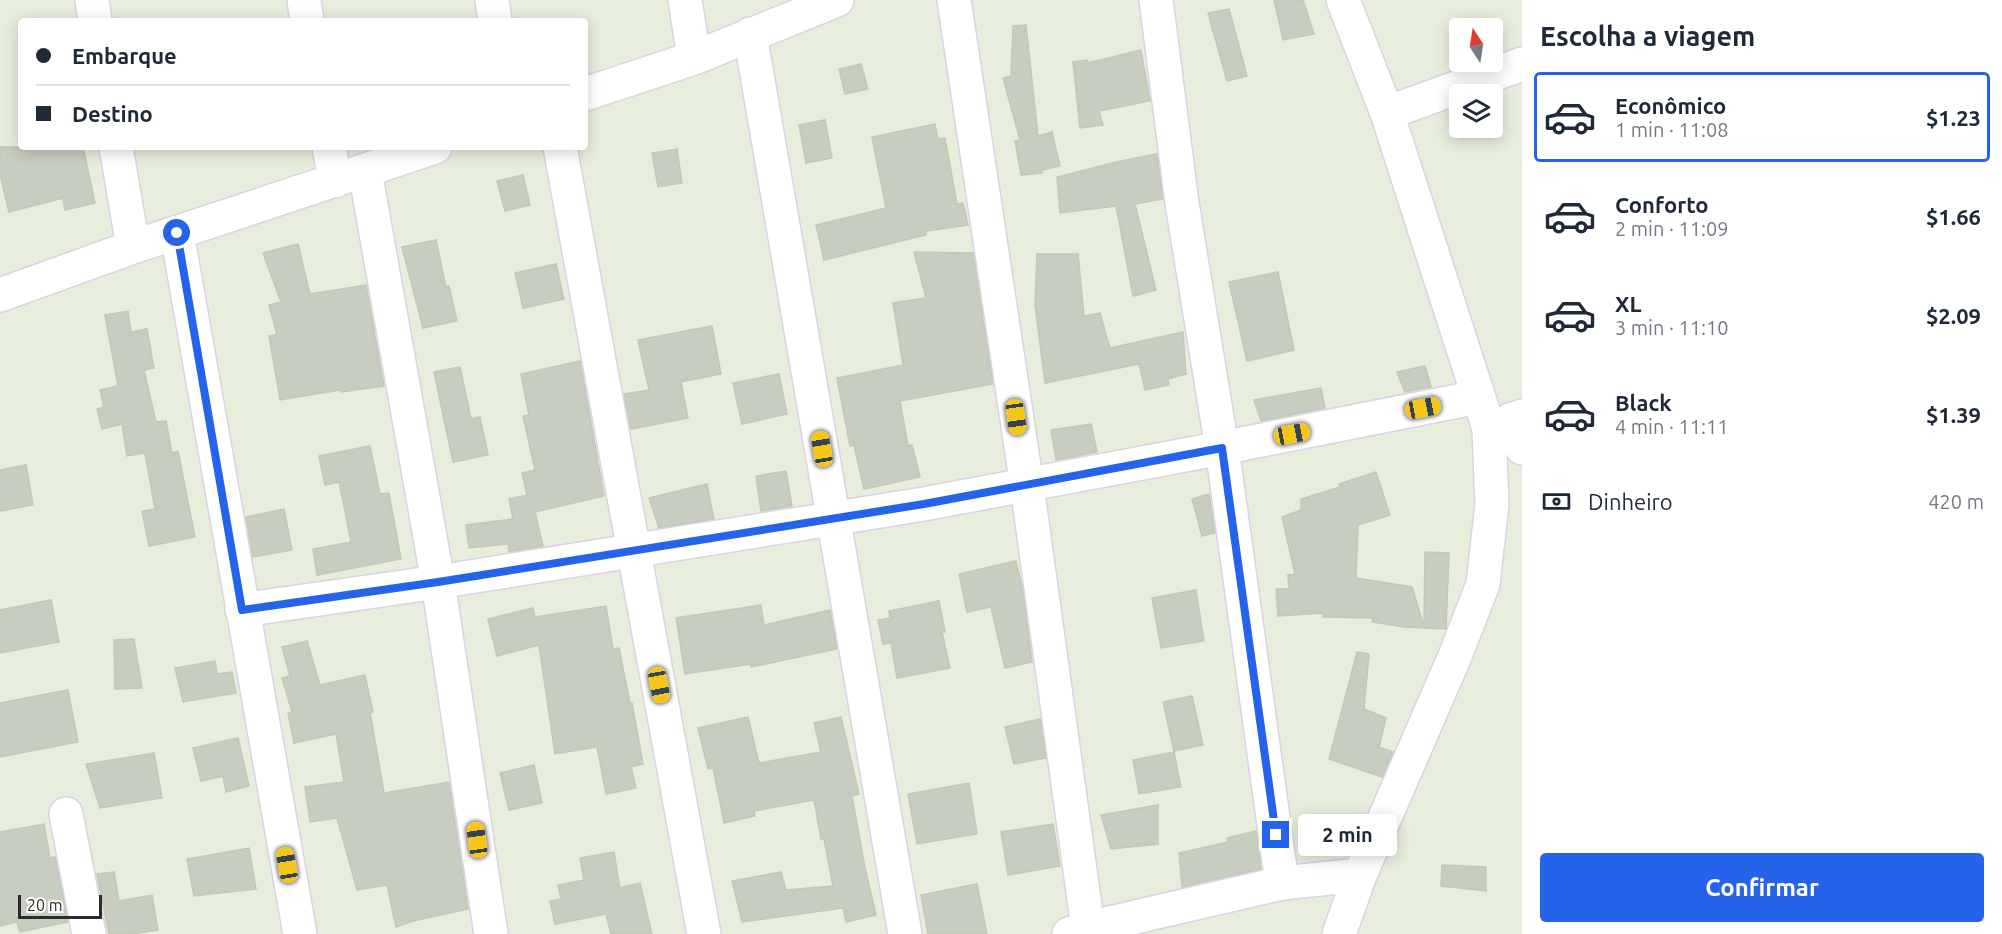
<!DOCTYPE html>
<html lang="pt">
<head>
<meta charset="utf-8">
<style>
	body { margin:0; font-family:Ubuntu,sans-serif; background:#f2f2f3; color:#1f2937; height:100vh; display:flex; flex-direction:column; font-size:22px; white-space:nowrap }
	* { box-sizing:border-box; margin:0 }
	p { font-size:20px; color:#747a83 }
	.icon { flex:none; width:33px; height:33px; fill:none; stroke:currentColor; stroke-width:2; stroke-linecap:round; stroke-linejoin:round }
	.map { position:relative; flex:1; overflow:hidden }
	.side { display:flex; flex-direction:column; background:#fff; width:480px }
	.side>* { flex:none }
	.top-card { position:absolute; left:18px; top:18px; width:570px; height:132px; border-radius:6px; box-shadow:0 3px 15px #0003; display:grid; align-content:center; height:132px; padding:0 18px; background:#fff }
	.needle { width:39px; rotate:348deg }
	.tools { position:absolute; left:1449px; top:18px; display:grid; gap:12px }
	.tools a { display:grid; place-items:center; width:54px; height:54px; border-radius:6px; background:#fff; box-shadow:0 3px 15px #0003; font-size:30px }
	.scale { position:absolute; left:18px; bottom:15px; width:84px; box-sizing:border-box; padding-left:6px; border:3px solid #2b2b2b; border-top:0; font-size:16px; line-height:21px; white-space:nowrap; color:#2b2b2b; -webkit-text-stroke:4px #fff; paint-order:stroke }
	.end { position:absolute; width:27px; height:27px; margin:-14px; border:8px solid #2563eb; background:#fff; box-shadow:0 0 0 3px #fff }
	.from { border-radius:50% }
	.bubble { position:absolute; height:42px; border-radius:6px; background:#fff; box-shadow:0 3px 15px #0003; font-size:20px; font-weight:700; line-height:42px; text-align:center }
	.car { position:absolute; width:18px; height:36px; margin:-18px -9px; border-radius:8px; box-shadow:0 0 4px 2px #0007; background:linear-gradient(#f5c518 24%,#345 0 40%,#f5c518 0 76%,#345 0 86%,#f5c518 0) }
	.top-card b { display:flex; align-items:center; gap:21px; height:57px; font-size:22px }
	.top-card b+b { border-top:2px solid #e0e1e3 }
	.top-card i { width:15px; height:15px; background:#1f2937 }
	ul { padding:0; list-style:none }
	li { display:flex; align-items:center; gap:18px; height:90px; margin:0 12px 9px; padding:0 6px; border:3px solid transparent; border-radius:6px }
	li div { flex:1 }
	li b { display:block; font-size:22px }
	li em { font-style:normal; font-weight:700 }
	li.selected { border-color:#2563eb }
	li>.icon { width:54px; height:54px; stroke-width:1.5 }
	h2 { padding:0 18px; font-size:27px; line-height:72px }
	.pay { display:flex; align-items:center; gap:15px; height:66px; padding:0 18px; font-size:22px }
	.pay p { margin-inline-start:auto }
	.button { display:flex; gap:12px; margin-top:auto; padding:12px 18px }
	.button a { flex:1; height:69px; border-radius:6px; background:#2563eb; color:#fff; font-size:24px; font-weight:700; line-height:69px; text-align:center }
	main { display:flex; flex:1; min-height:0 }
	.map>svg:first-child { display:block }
	.building { fill:#c7cdbf; stroke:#c1cab5; stroke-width:1.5 }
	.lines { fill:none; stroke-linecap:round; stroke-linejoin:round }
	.minor-casing { stroke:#ddd1e5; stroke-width:36 }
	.minor { stroke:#fff; stroke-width:33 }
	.route { stroke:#2563eb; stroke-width:8 }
</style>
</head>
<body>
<main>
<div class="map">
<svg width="1522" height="934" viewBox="0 0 1522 934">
	<rect width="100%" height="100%" fill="#e8eedc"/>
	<path class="building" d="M1274,0H1303L1314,34L1283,40Z
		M1229,9L1247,76L1227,81L1208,13Z
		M1026,25L1038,136L1052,132L1060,166L1042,170V173L1021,175L1015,141L1020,140L1003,78L1011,76L1013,26Z
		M1141,50L1150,101L1099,111L1103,125L1080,128L1073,62L1087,60L1088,63Z
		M861,64L868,89L845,94L839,69Z
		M825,120L832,158L806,163L799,125Z
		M935,124L938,139L945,138L957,204L963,203L968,225L926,231V235L824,260L816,225L886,208L872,137Z
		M0,147H83L95,203L65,210L63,198L9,212L0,174Z
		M677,149L682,183L658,187L652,153Z
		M1157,154L1163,199L1135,204L1156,290L1133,296L1116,206L1060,213L1057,177L1116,162Z
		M523,175L530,205L505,211L497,181Z
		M436,240L446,287L449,286L457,321L423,328L402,247Z
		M298,244L310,294L366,285L384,386L341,392L340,390L280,400L269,336L277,334L269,305L281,302L263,253Z
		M914,252L973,253L993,384L900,401L908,446L912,445L920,477L864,489L854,445L850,446L837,378L903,365L893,303L926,298Z
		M1037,254H1078L1084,316L1100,313L1110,348L1183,332L1186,374L1168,379L1169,385L1145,390L1139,364L1045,383L1035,305Z
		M556,264L564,299L523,308L515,273Z
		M1278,272L1294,350L1247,361L1229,282Z
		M128,311L131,332L147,329L154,368L144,370L156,422L166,421L172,453L178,451L195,537L149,546L142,511L155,509L145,453L127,456L122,424L102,429L97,409L104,407L100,390L118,386L105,315Z
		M712,326L721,374L681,382L688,418L631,429L624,394L649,390L638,340Z
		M580,361L604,496L535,512L543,546L509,552L508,544L469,548L466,525L513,519L509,499L527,495L522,473L535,470L523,416L529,415L521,374Z
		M1425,366L1431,387L1405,392L1397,372Z
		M460,367L471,419L480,417L488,455L453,462L434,372Z
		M779,374L787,414L742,424L733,383Z
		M1321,388L1325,408L1261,421L1254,400Z
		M1091,424L1097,452L1056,460L1051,430Z
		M370,446L380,494L389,493L401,559L317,575L313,549L351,542L339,482L325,485L319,456Z
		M26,465L33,505L0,511V470Z
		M786,471L792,506L761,511L756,476Z
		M1376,472L1390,515L1358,525L1356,578L1412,587L1424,626L1425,552L1449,553L1446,629L1404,627L1372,622L1373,618L1323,617V613L1278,616L1276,589H1289L1288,575L1295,574L1282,517L1301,510V499L1340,487L1339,484Z
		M707,484L714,519L659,528L649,498Z
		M1209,494L1215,533L1202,536L1192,499Z
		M284,509L292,550L253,557L246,517Z
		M1016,561L1023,591L1032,662L1005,668L991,607L967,612L959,574Z
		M1196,590L1204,641L1161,648L1152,598Z
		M51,600L59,642L0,653V610Z
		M939,601L945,632H942L950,668L897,678L891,643L883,644L878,620L890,618L889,611Z
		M761,605L764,625L830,610L837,649L751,667V664L685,674L676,618Z
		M606,606L613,649L619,648L630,703H632L643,764L631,767L636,788L606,794L597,747L555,754L539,645L497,656L488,619L533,608L535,617Z
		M134,639L142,688L115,689L114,640Z
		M307,641L320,685L365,675L373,712H370L384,793L449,782L468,909L413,921L396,927L387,885L357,890L337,818L310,822L305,787L344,782L336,734L294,743L288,713L292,712L282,678L290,676L282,647Z
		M1357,652L1369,654L1364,709L1386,718L1379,747L1393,752L1382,777L1329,759Z
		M215,661L217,674L232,672L236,693L183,702L175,668Z
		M68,690L78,742L0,757V703Z
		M1192,696L1203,745L1174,751L1163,702Z
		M748,717L759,763L821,752L814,723L841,717L859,794L852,796L865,868L876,915L846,922L843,908L742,922L732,881L781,872L786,890L833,886L824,839H821L814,800L754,811L755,816L724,823L713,768L708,769L698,728Z
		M1040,719L1046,758L1014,764L1005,727Z
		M238,738L249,786L226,792L223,776L201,781L193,748Z
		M1174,752L1181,787L1139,794L1133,760Z
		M154,753L162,798L100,808L86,764Z
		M534,765L542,803L509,810L500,773Z
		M969,783L977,834L917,844L908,794Z
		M1158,805V844L1111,849L1101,815Z
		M44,824L50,858L55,857L68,922L20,932L17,922L0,926V832Z
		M1053,824L1060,866L1008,875L1001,832Z
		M1256,831L1261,869L1182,887L1179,853L1228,842L1227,838Z
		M249,848L256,889L194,896L187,859Z
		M614,852L620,888L640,883L652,934H611L606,914L555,924L550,901L561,899L558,885L584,880L580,858Z
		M1442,865L1486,867V891L1441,886Z
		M114,872L119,901L152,895L158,930L132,934H109L97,874Z
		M977,884L987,934H928L921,895Z"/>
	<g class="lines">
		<g class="minor-casing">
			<path id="minor" d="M92,0L95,21
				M304,0L307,21
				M492,0L495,21
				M685,0L694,58
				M954,0L1027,486L1088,928
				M1156,0L1182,203L1222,448L1282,883
				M750,34L905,934
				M585,94L694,58L837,0
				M1387,113L1522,64
				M116,147L133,247
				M329,147L335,181
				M560,147L704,934
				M365,171L438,582L491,934
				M177,233L300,934
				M0,295L133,247L435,147
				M1512,419L1522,448
				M1489,429L1522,416
				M242,610L438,582L924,504L1222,448L1478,397
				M66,814L89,934
				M1069,934L1088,928L1282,883L1360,875
				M1339,934L1360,875L1455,656L1483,584L1492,504L1489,429L1387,113L1343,0"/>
		</g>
		<use href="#minor" class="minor"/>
	</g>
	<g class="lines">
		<path class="route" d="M177,233L242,610L438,582L924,504L1222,448L1276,835"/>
	</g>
</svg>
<div class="tools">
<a><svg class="needle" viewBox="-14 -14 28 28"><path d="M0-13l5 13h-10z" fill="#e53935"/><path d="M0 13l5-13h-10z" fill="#747a83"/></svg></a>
<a><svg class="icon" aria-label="layers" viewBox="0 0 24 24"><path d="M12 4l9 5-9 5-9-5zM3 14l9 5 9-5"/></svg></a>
</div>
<div class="scale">20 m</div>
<i class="end from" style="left:177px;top:233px"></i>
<i class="end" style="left:1276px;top:835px"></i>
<div class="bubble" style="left:1298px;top:814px;width:99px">2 min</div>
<i class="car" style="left:1423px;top:408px;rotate:79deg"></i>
<i class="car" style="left:1016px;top:417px;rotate:172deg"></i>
<i class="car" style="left:1292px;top:434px;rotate:79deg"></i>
<i class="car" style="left:822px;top:449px;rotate:350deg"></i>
<i class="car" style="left:659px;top:685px;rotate:169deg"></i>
<i class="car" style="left:477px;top:840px;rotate:352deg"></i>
<i class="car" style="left:287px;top:865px;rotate:350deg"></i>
<div class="top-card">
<b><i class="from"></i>Embarque</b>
<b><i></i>Destino</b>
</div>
</div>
<section class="side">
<h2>Escolha a viagem</h2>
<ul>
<li class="selected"><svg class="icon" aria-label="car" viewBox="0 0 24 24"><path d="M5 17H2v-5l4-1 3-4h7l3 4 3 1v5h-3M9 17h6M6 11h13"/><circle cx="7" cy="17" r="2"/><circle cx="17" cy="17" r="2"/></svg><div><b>Econômico</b><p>1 min · 11:08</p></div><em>$1.23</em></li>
<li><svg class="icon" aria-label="car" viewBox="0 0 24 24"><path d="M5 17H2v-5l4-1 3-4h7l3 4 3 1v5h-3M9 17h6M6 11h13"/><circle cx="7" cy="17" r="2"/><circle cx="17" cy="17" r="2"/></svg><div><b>Conforto</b><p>2 min · 11:09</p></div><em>$1.66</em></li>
<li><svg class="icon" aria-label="car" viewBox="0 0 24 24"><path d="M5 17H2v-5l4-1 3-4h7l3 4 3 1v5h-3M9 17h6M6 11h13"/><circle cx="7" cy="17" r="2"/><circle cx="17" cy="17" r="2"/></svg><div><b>XL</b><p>3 min · 11:10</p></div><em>$2.09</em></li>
<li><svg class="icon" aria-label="car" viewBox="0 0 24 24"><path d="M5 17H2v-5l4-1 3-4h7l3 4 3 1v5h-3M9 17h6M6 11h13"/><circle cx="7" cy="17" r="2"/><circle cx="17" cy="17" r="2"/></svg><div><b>Black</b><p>4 min · 11:11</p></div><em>$1.39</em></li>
</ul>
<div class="pay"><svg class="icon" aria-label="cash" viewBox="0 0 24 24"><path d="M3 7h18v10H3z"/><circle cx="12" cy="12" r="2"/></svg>Dinheiro<p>420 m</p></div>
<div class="button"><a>Confirmar</a></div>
</section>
</main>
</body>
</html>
